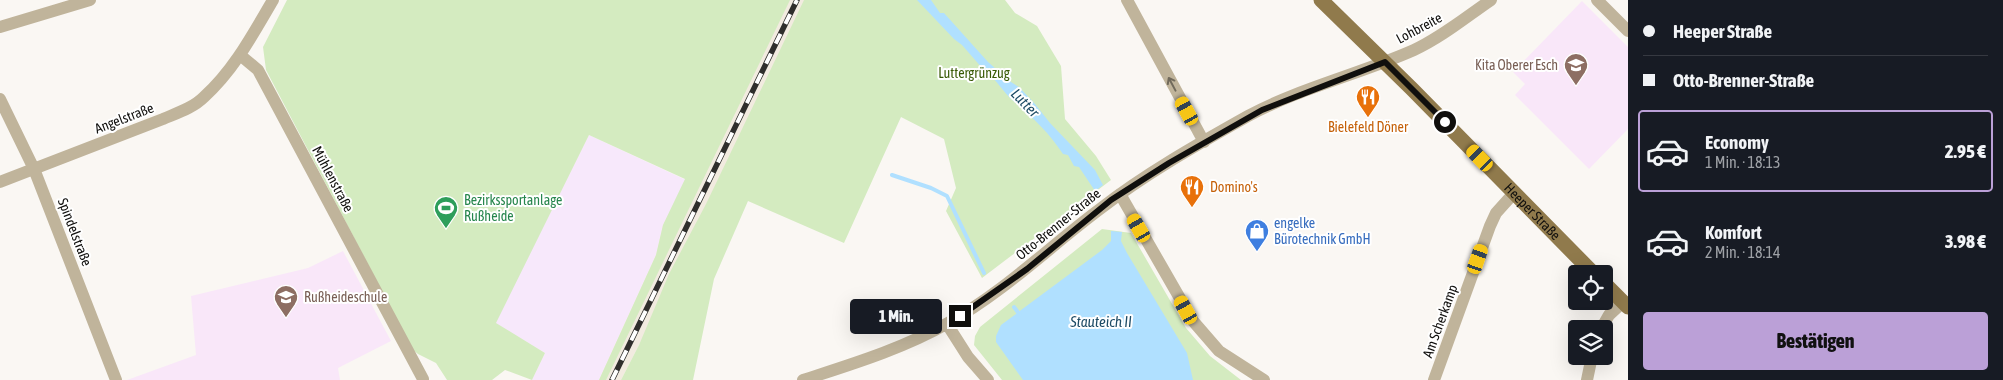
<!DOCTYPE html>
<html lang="de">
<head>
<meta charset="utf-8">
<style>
	body { margin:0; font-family:"Asap Condensed",sans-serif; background:#242831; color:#f1f3f6; height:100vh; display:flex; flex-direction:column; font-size:19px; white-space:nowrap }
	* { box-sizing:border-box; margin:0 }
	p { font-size:16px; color:#9ea1a6 }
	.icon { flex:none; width:28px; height:28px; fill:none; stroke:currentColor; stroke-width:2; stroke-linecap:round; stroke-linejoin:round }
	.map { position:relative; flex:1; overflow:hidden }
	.drawer { display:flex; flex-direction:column; background:#171b24; width:375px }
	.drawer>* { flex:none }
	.banner { display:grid; align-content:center; height:110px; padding:0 15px; background:#171b24 }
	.fabs { position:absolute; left:1568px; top:265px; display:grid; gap:10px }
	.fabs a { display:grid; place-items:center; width:45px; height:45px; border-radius:5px; background:#171b24; box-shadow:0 5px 20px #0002; font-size:25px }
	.end { position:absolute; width:22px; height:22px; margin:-11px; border:6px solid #100f0d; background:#fff; box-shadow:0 0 0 2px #fff }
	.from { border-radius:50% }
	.bubble { position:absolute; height:35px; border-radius:5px; background:#171b24; box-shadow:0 5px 20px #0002; font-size:16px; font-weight:800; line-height:35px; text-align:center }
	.car { position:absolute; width:15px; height:30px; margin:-15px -8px; border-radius:6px; box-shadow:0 0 4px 1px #0007; background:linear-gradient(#f5c518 24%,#345 0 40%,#f5c518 0 76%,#345 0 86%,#f5c518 0) }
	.banner b { display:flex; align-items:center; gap:18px; height:48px; font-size:19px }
	.banner b+b { border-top:1px solid #363941 }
	.banner i { width:12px; height:12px; background:#f1f3f6 }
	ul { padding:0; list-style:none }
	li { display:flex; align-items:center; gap:15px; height:82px; margin:0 10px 8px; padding:0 5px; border:2px solid transparent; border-radius:5px }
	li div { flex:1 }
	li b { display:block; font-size:19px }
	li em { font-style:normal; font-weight:800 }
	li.current { border-color:#bba0d7 }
	li>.icon { width:45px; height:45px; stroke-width:1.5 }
	.action { display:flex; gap:10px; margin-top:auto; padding:10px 15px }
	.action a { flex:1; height:58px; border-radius:5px; background:#bba0d7; color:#111; font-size:20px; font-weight:800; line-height:58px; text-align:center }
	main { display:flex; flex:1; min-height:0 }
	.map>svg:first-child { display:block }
	.commercial { fill:#f7e8fb }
	.built { fill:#f2ebe0 }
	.education { fill:#f9e7f9 }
	.green { fill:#d4ebc0 }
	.water { fill:#b0e0ff }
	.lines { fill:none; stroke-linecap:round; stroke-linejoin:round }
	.stream { stroke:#b0e0ff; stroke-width:4 }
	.minor { stroke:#c0b49b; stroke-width:12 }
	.major { stroke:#907a4c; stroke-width:15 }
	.rail-casing { stroke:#2f2e2c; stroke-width:5.5 }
	.rail { stroke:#fff; stroke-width:4; stroke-dasharray:11; stroke-linecap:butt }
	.oneway { stroke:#716a5b }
	.route { stroke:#100f0d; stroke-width:6 }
	.labels { text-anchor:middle; stroke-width:4; stroke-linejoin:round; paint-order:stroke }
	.street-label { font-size:14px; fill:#100f0d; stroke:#fff }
	.education-label { font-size:14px; fill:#785e54; stroke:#fff; text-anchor:end }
	.park-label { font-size:14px; fill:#395a06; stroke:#fff }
	.food-label { font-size:14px; fill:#c56008; stroke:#fff }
	.leisure-label { font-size:14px; fill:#27864d; stroke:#fff; text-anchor:start }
	.shop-label { font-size:14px; fill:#366cbe; stroke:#fff; text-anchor:start }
	.water-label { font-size:15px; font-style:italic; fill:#1d4b65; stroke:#fff }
</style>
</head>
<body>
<main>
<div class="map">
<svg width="1628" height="380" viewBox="0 0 1628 380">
	<rect width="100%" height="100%" fill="#faf7f3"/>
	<path class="commercial" d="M589,135L686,180L663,225L656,255L599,380H532L545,353L495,323Z"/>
	<path class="built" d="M778,0H817L621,380H599L656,255L663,225Z"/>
	<path class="education" d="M1582,1L1628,47V129L1589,169L1515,95L1525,84L1513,72Z
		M343,251L391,341L338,368L340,380H127L196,355L191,296L308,268Z"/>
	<path class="green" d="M287,0H790L606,380H599L656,255L663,225L685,179L589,135L496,323L545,353L532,380L505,370L492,380H447L436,363L418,354L413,350L266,70L263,47Z
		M804,0H1005L1015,13L1037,26L1061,66L1065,119L1096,156L1111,180L982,278L946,211L956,188L944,139L901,117L844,243L748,201L714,279L693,380H621L639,345L669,274L706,204Z
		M1102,229L1131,233L1186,328L1210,356L1241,380H1002L974,345L975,336L980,327Z"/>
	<path class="water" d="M917,0H931L940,13H944L988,62L1011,82L1019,87L1035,104L1050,123L1095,170L1103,185L1095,191L1079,167L1074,166L1068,155L1063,154C1049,132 1030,115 1010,98C1004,92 998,83 992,77H990L962,45L954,39Z
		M1111,231L1122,232L1121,241L1127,253L1187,353L1193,380H1023L996,342V336L1001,325L1102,250L1111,241Z"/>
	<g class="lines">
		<path class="stream" d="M892,175L931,188L947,196L984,273
			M1014,307L1020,315"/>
		<path class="minor" d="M1127,0L1204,142
			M1597,0L1628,31
			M0,27L90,0
			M240,55L258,70L423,379
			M0,99L34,169L116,380
			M0,182L163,119C177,113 193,108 204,97C234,70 253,34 273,0
			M1120,194L1193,321L1219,351L1264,380
			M947,324L968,357L988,380
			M1601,329L1609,315L1623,302
			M803,380C852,364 902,349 948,323C1004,292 1049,247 1100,209C1145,174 1198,144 1248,116C1300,88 1360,74 1414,50C1442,37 1466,17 1491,0
			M1434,380L1490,226L1496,213L1514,193
			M1587,380L1592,356"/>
		<g class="major">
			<path id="s1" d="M1321,0L1412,89L1594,274"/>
			<path d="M1604,283L1628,307"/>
		</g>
		<g class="rail-casing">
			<path id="rail" d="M612,380L797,0"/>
		</g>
		<use href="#rail" class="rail"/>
	</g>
	<defs><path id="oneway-shaft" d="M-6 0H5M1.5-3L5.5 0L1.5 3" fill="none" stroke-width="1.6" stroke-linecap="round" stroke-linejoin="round" transform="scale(1.25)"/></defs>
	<use class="oneway" href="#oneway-shaft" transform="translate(1172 84) rotate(-118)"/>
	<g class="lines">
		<path class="route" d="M960,316L1027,269L1111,200L1169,163L1262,110L1385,62L1445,122"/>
	</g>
	<defs>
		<g id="school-pin" transform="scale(1.25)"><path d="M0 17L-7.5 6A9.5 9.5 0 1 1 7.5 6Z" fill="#8d6e63" stroke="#fff"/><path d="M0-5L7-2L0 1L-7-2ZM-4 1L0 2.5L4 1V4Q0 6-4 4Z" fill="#fff"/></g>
		<g id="restaurant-pin" transform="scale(1.25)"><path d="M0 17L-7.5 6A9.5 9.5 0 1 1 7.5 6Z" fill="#e8710a" stroke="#fff"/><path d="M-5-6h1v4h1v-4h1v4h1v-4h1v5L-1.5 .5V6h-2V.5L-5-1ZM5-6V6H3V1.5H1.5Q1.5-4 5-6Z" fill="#fff"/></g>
		<g id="stadium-pin" transform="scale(1.25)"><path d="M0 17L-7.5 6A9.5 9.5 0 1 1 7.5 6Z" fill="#2e9e5b" stroke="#fff"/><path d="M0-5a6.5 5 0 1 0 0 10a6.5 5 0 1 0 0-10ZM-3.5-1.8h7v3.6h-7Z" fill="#fff"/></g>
		<g id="shop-pin" transform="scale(1.25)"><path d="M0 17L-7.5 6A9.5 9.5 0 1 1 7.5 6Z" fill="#3f7fe0" stroke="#fff"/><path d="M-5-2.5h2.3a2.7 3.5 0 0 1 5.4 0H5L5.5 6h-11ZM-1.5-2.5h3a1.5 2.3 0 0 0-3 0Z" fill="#fff"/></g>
	</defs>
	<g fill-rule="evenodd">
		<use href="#school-pin" x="1576" y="65"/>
		<use href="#restaurant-pin" x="1368" y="97"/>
		<use href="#restaurant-pin" x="1192" y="187"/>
		<use href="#stadium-pin" x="446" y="208"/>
		<use href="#shop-pin" x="1257" y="231"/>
		<use href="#school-pin" x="286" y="297"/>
	</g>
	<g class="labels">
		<g class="street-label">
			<text transform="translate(1419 28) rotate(-28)" y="5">Lohbreite</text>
			<text transform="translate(124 118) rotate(-21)" y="5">Angelstraße</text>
			<text transform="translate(333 179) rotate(62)" y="5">Mühlenstraße</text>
			<text dy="5" stroke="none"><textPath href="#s1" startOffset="299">Heeper Straße</textPath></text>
			<text transform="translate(1058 224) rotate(-39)" y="5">Otto-Brenner-Straße</text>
			<text transform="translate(75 232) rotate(69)" y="5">Spindelstraße</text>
			<text transform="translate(1440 321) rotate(-70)" y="5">Am Scherkamp</text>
		</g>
		<g class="education-label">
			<text x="1558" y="70">Kita Oberer Esch</text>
			<text x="304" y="302" text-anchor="start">Rußheideschule</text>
		</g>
		<g class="park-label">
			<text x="974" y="78">Luttergrünzug</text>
		</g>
		<g class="food-label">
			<text x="1368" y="132">Bielefeld Döner</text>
			<text x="1210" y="192" text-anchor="start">Domino's</text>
		</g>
		<g class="leisure-label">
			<text x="464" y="205">Bezirkssportanlage<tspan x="464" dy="16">Rußheide</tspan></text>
		</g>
		<g class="shop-label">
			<text x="1274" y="228">engelke<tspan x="1274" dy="16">Bürotechnik GmbH</tspan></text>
		</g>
		<g class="water-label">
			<text transform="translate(1025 103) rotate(46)" y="5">Lutter</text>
			<text x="1101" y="327">Stauteich II</text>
		</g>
	</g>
</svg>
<div class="fabs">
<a><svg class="icon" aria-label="locate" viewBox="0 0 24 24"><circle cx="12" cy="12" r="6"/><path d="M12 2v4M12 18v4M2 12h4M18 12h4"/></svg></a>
<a><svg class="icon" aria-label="layers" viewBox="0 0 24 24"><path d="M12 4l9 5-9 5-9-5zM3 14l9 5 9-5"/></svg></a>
</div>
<i class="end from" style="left:1445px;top:122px"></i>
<i class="end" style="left:960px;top:316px"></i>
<div class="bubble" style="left:850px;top:299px;width:92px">1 Min.</div>
<i class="car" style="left:1187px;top:111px;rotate:331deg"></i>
<i class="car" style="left:1480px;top:158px;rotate:316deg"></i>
<i class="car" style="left:1139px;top:228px;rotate:330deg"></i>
<i class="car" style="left:1478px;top:259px;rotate:19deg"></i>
<i class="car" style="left:1186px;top:310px;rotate:331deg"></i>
</div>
<section class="drawer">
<div class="banner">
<b><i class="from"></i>Heeper Straße</b>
<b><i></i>Otto-Brenner-Straße</b>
</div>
<ul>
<li class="current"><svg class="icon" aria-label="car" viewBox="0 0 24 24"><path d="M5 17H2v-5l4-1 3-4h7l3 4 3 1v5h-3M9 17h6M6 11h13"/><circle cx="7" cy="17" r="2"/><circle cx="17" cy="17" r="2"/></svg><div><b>Economy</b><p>1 Min. · 18:13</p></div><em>2.95 €</em></li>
<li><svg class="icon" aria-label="car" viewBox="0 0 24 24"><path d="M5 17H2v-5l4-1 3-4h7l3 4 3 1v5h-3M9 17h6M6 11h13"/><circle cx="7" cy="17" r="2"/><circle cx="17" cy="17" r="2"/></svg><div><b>Komfort</b><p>2 Min. · 18:14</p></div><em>3.98 €</em></li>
</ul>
<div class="action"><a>Bestätigen</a></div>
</section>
</main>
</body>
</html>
